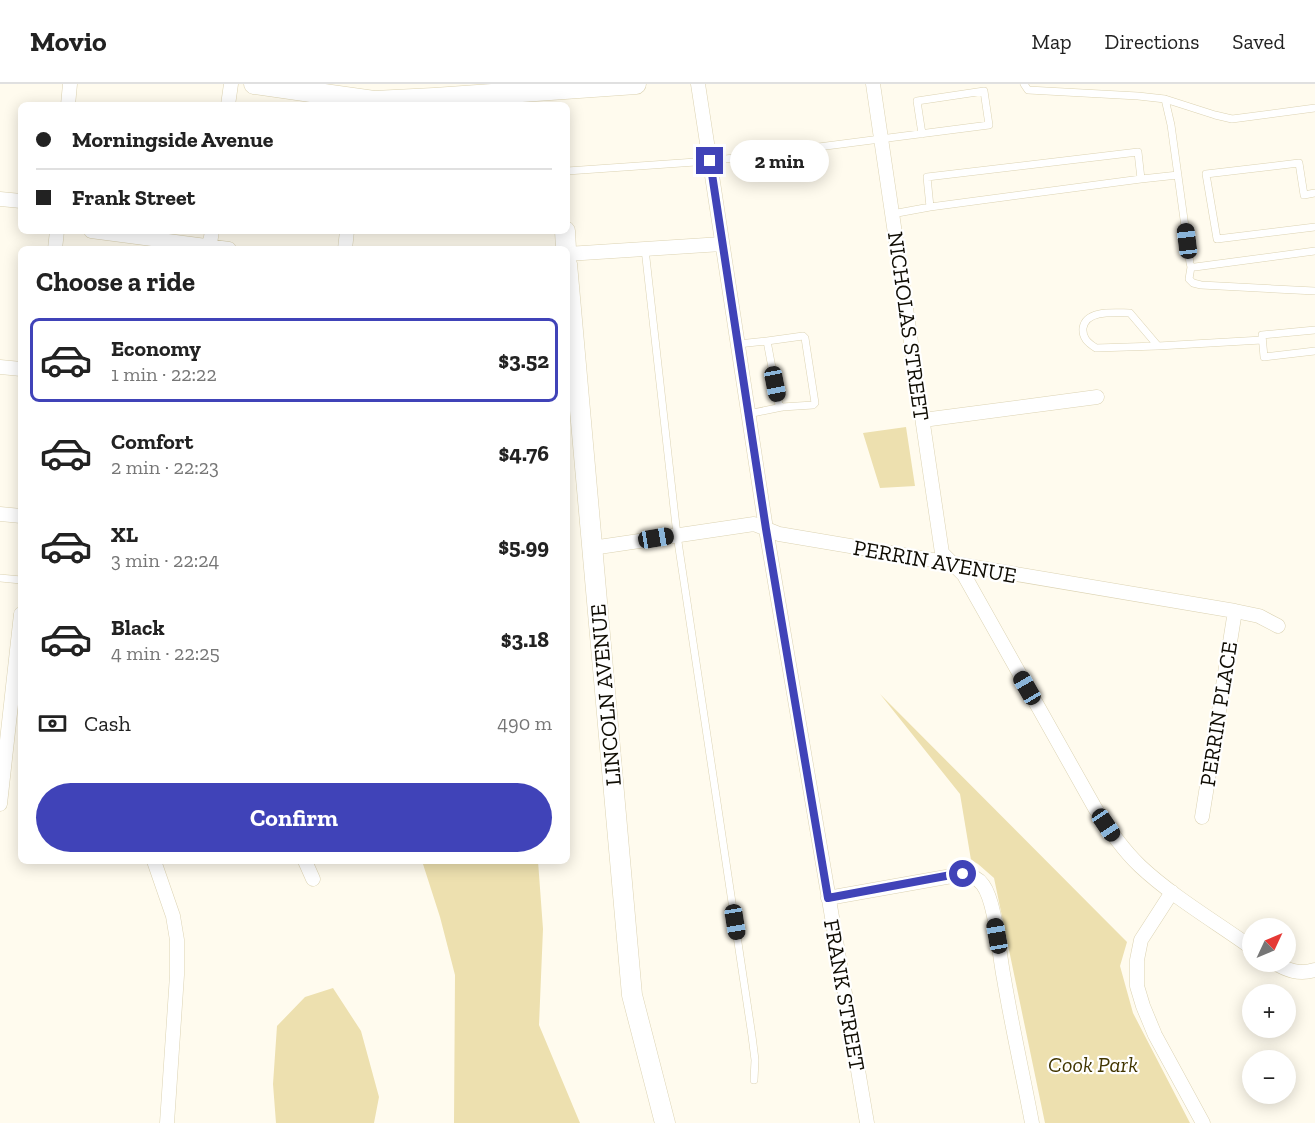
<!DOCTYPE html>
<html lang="en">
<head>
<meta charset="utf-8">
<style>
	body { margin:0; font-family:"Zilla Slab",serif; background:#f6f6f6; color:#222; height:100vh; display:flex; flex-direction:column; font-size:22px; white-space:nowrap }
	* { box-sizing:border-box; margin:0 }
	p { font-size:20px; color:#767676 }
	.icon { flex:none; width:33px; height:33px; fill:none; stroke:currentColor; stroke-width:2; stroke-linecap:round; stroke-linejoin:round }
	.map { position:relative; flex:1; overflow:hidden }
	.side { position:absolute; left:18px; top:162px; width:552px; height:618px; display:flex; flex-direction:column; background:#fff; border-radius:9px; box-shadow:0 3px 15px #0003 }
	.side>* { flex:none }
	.guide { position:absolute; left:18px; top:18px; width:552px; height:132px; border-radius:9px; box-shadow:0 3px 15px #0003; display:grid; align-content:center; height:132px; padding:0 18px; background:#fff }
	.needle { width:39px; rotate:46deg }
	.tools { position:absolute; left:1242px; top:834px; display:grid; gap:12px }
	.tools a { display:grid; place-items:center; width:54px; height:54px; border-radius:50%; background:#fff; box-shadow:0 3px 15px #0003; font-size:30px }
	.end { position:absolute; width:27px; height:27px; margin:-14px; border:8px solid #4043b8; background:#fff; box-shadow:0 0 0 3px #fff }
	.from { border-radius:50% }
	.bubble { position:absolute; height:42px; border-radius:21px; background:#fff; box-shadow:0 3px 15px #0003; font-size:20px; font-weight:800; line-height:42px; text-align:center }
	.car { position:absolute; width:18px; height:36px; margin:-18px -9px; border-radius:8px; box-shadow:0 0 4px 2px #0007; background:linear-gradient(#222 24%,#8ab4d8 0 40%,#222 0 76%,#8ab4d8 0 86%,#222 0) }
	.guide b { display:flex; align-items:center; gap:21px; height:57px; font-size:22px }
	.guide b+b { border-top:2px solid #e0e0e0 }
	.guide i { width:15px; height:15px; background:#222 }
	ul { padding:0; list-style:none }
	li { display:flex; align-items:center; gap:18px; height:84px; margin:0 12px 9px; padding:0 6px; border:3px solid transparent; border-radius:9px }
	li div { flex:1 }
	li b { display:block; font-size:22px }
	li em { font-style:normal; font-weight:800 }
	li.on { border-color:#4043b8 }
	li>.icon { width:54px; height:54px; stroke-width:1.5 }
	h2 { padding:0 18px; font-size:27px; line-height:72px }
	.pay { display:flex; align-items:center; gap:15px; height:66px; padding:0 18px; font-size:22px }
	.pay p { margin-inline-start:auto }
	.button { display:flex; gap:12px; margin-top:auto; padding:12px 18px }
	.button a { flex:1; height:69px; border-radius:36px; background:#4043b8; color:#fff; font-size:24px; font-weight:800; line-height:69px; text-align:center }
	header { display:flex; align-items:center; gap:36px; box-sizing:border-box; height:84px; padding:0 30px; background:#fff; border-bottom:2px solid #e0e0e0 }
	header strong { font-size:28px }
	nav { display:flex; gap:33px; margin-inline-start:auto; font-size:21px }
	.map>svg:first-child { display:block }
	.green { fill:#ede0af }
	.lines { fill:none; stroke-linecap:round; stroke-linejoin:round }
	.lane-casing { stroke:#dcd3b3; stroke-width:8 }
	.street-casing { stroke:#dcd3b3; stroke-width:15 }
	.secondary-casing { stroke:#dcd3b3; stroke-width:21 }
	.lane { stroke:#fff; stroke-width:7 }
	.street { stroke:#fff; stroke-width:14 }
	.secondary { stroke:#fff; stroke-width:20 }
	.route { stroke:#4043b8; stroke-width:8 }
	.labels { text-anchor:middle; stroke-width:4.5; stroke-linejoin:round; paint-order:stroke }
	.street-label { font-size:22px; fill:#0f0c03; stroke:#fff }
	.park-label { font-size:22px; font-style:italic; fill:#423601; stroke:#fff }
</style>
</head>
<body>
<header>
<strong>Movio</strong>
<nav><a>Map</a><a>Directions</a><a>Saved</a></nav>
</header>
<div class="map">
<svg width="1315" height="1039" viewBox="0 0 1315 1039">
	<rect width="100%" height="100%" fill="#fffbee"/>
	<path class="green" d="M906,343L915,402L880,404L863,349Z
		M880,610L1127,858L1120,882L1133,929L1190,1039H1045L994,794L978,780L971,776L960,710Z
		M422,777H538L543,845L539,941L580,1039H454L455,891L440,833Z
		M333,904L361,947L379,1013L374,1039H276L273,1000L277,942L305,913Z"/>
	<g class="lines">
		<g class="lane-casing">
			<path id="lane" d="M1024,0L1028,6L1138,12L1165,15L1215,31L1232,35L1315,24
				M1165,15L1171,41L1190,179L1191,183H1195L1315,167
				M567,87L710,77L989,41L984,7L917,17L922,50
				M1315,109L1304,111L1299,79L1206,90L1217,155L1315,143
				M930,123L1141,95
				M892,130L930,123L927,93L1138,68L1141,95L1178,91
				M645,165L677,451L752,952L755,976L754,996
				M1191,183L1189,195L1193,199L1201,201L1315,207
				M1315,246L1262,251L1264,273L1315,267
				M738,260L767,257
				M1158,262L1096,264C1088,259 1082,254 1083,244C1086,225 1116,229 1130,229L1158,262L1262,256
				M748,330L782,323L813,321L815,319L805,254L803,252L767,257L779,321L782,323
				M0,494L21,496"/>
		</g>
		<g class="street-casing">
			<path id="street" d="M698,0L766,445L867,1039
				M873,0L942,469L964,491L1095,724C1109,745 1122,765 1140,782C1173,813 1216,838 1252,864
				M68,21L70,0
				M228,21L231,0
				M0,115L21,117
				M91,147L229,165
				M55,165L57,147
				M209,165L212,147
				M345,165L347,147
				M567,170L722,160
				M0,283L21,285
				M923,336L1097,313
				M0,430L21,432
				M592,464L754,440L779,450L1235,527L1259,532L1278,542
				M0,720L21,530
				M1202,733L1235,527
				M154,777L173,832L177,856V891L167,1039
				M305,777L313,795
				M1172,808L1141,856L1137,876V902L1143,922L1155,951L1203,1039
				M828,814L963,790C971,791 978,794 983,801C996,819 999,871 1004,895C1012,943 1023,991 1032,1039
				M1273,878C1286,886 1299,891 1315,886"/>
		</g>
		<g class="secondary-casing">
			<path id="secondary" d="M254,0L374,17L434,14L636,0
				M565,147L566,165
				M567,180L632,911L665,1039"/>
		</g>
		<use href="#lane" class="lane"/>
		<use href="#street" class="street"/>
		<use href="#secondary" class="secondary"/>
	</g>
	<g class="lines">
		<path class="route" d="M710,77L766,445L828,814L951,791L963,790"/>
	</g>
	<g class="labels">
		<g class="street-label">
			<text transform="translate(909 242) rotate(82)" y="8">NICHOLAS STREET</text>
			<text transform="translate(935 477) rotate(10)" y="8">PERRIN AVENUE</text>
			<text transform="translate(605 611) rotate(-95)" y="8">LINCOLN AVENUE</text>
			<text transform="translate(1218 630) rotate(-81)" y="8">PERRIN PLACE</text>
			<text transform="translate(845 911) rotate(80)" y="8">FRANK STREET</text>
		</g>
		<g class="park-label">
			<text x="1093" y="988">Cook Park</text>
		</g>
	</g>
</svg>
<div class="tools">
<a><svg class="needle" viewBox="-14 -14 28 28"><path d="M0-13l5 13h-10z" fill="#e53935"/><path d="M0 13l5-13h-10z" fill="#767676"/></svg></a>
<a>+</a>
<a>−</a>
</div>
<i class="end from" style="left:963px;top:790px"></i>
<i class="end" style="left:710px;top:77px"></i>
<div class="bubble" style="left:730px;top:56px;width:99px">2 min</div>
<i class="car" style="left:1187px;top:157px;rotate:353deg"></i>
<i class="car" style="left:775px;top:300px;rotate:169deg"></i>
<i class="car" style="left:656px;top:454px;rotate:81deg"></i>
<i class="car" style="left:1027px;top:604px;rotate:330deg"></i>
<i class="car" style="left:1106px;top:741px;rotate:146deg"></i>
<i class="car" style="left:735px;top:838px;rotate:171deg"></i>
<i class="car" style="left:997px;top:852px;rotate:350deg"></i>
<div class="guide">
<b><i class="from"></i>Morningside Avenue</b>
<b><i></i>Frank Street</b>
</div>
<section class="side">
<h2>Choose a ride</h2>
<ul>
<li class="on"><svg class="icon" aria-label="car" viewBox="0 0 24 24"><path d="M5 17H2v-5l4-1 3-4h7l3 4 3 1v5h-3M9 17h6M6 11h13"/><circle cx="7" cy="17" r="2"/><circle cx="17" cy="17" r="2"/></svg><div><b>Economy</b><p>1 min · 22:22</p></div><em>$3.52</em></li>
<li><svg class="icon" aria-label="car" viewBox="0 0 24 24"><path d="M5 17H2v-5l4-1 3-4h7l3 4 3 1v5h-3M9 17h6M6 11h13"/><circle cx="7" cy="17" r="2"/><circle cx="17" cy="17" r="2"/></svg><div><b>Comfort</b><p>2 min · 22:23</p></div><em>$4.76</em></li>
<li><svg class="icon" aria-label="car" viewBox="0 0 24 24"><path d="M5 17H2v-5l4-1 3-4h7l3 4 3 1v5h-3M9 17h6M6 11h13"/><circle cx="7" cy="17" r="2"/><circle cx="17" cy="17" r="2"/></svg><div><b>XL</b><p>3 min · 22:24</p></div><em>$5.99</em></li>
<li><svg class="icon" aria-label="car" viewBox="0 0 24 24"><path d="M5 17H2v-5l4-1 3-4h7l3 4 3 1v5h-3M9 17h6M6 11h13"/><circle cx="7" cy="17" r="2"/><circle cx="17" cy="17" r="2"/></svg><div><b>Black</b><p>4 min · 22:25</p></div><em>$3.18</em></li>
</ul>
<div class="pay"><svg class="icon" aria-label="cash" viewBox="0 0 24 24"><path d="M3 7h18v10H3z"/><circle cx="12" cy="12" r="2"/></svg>Cash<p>490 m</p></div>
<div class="button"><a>Confirm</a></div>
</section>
</div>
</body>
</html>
